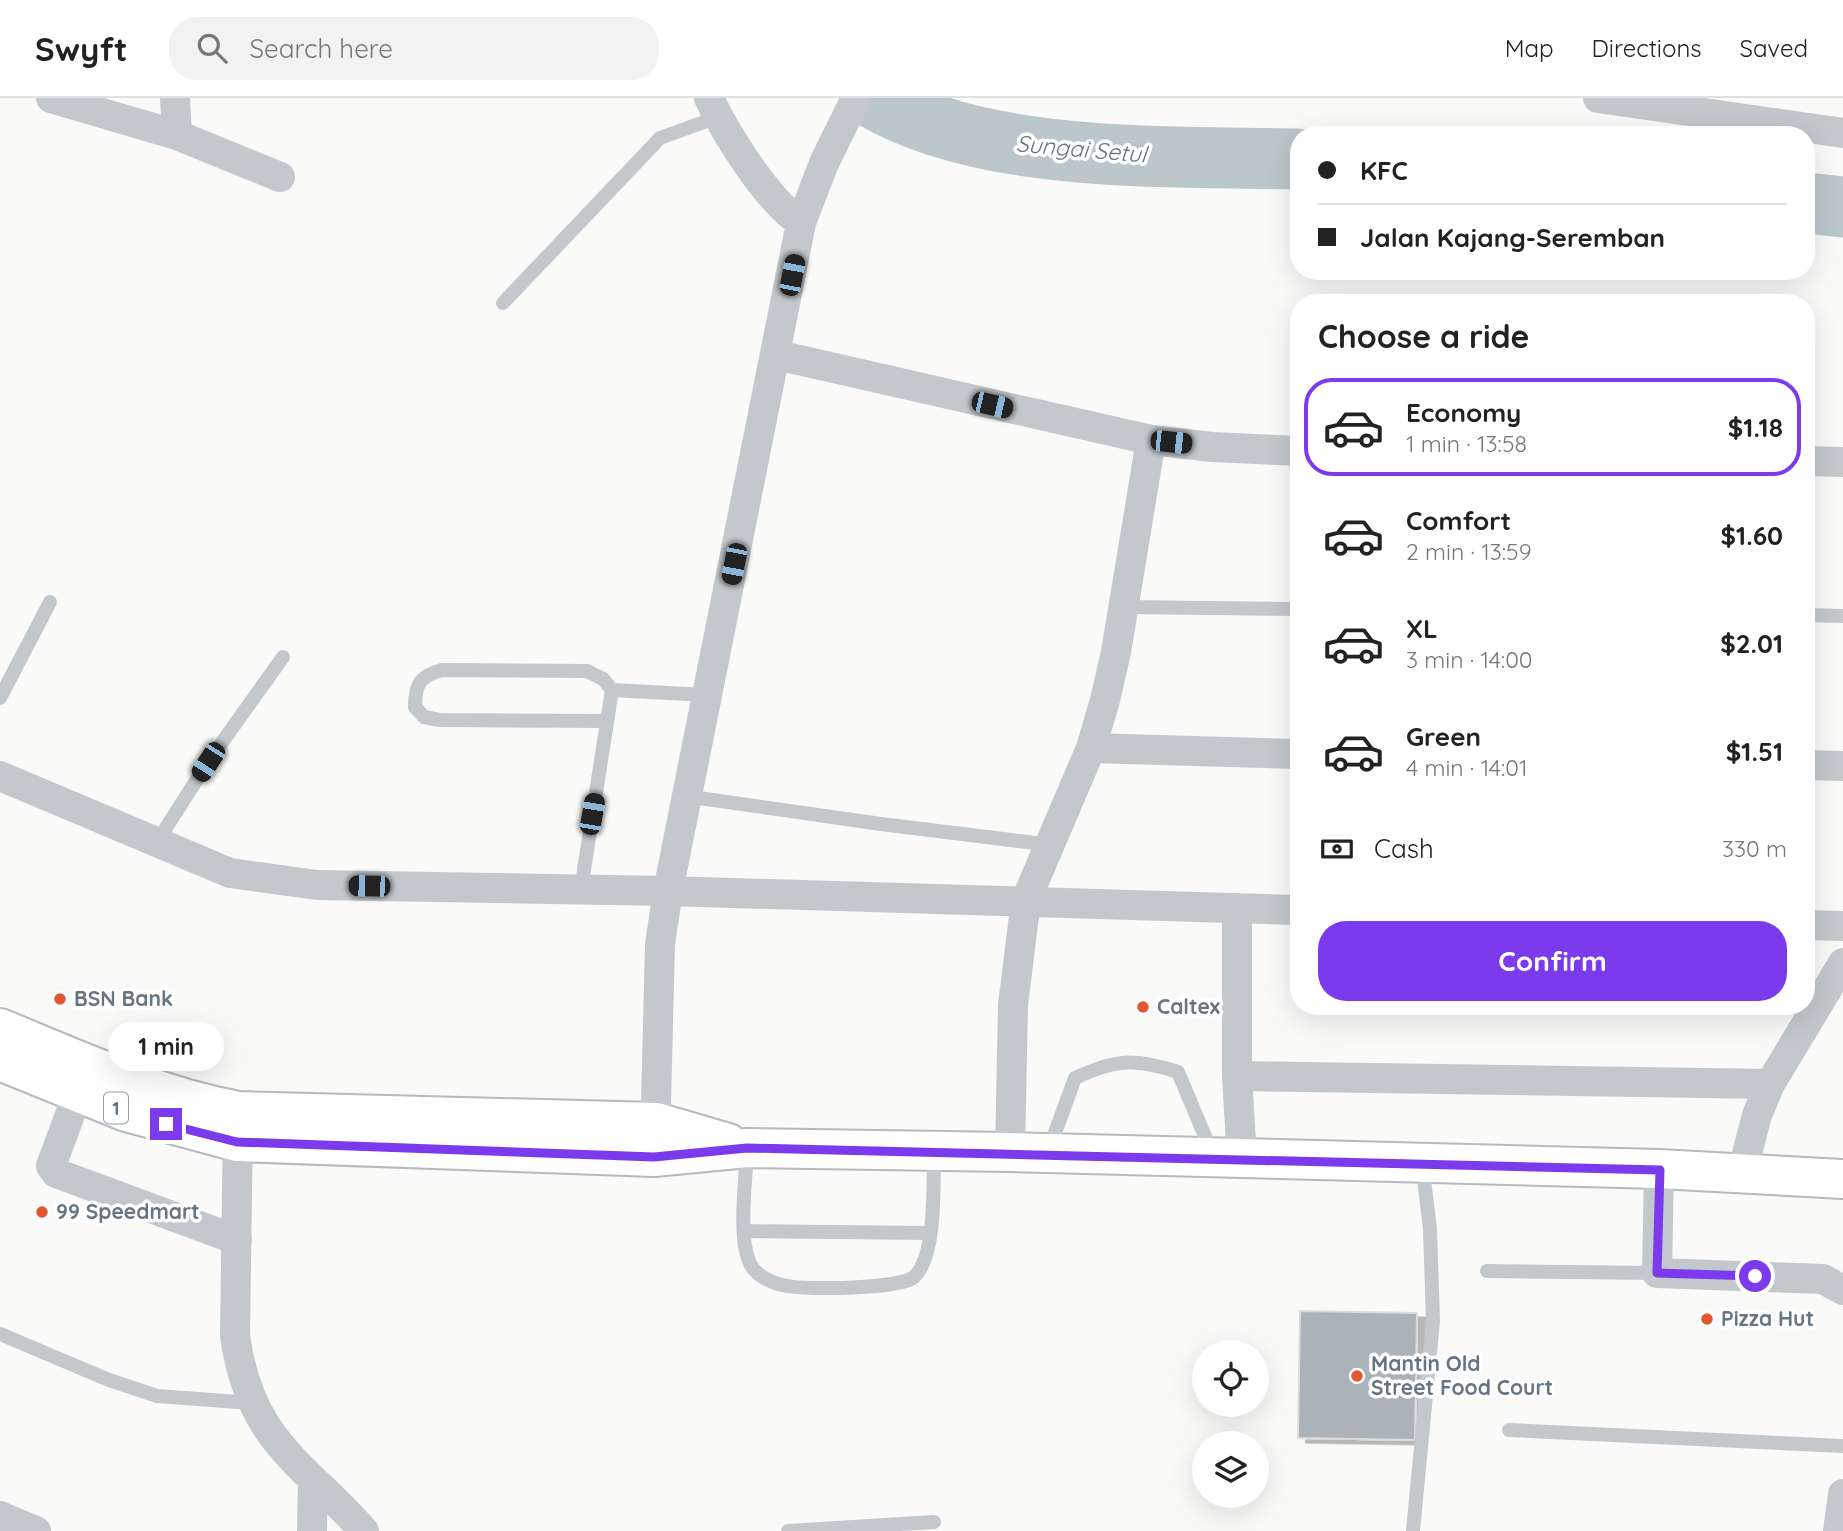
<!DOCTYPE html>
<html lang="en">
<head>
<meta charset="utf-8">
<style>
	body { margin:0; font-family:Quicksand,sans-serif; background:#f2f2f2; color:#222; height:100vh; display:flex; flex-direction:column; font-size:26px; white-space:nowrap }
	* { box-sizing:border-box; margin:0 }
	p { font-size:23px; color:#767676 }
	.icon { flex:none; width:38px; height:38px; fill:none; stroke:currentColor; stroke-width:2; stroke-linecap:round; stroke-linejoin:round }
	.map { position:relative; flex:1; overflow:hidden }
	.drawer { position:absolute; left:1290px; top:196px; width:525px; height:721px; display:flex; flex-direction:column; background:#fff; border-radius:28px; box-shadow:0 7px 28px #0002 }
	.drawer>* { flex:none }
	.hud { position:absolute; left:1290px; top:28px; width:525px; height:154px; border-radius:28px; box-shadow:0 7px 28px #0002; display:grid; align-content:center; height:154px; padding:0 28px; background:#fff }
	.tools { position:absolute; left:1192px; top:1242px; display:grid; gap:14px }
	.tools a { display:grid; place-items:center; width:77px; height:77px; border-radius:50%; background:#fff; box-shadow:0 7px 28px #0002; font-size:35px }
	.end { position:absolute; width:32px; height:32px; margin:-16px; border:9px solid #7c3aed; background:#fff; box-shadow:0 0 0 4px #fff }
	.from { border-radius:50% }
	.bubble { position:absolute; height:49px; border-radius:24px; background:#fff; box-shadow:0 7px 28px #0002; font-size:23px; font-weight:700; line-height:49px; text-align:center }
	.car { position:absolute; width:21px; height:42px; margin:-21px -10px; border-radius:9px; box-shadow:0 0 5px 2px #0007; background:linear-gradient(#222 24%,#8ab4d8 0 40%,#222 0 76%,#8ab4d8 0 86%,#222 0) }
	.hud b { display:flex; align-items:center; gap:24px; height:66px; font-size:26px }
	.hud b+b { border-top:2px solid #e0e0e0 }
	.hud i { width:18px; height:18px; background:#222 }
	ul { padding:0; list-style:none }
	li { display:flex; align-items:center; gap:21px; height:98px; margin:0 14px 10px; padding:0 14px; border:4px solid transparent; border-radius:28px }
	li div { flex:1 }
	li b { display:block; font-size:26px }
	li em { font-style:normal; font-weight:700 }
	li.selected { border-color:#7c3aed }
	li>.icon { width:63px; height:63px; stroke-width:1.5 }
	h2 { padding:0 28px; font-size:32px; line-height:84px }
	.pay { display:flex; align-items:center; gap:18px; height:77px; padding:0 28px; font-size:26px }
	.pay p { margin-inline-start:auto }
	.primary-button { display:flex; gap:14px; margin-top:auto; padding:14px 28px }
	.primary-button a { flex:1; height:80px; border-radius:28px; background:#7c3aed; color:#fff; font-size:28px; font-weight:700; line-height:80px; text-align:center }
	header { display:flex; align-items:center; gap:42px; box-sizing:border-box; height:98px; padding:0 35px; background:#fff; border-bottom:2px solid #e0e0e0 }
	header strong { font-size:33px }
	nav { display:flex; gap:38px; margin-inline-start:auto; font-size:24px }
	.search { width:490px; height:63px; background:#f2f2f2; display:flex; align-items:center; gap:18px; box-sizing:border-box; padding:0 24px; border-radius:28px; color:#767676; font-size:26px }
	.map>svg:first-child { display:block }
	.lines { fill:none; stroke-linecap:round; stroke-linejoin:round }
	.river { stroke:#bbc7cb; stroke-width:61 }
	.building { fill:#aab3b9; stroke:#dcdcda; stroke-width:2; filter:url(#shadow) }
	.primary-casing { stroke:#b5babe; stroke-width:42 }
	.service { stroke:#c3c8cc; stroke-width:14 }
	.minor { stroke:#c3c8cc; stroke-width:30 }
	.primary { stroke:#fff; stroke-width:38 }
	.route { stroke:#7c3aed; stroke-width:9 }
	.poi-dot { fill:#e4572e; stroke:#fff; stroke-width:2.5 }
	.labels { text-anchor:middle; stroke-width:7; stroke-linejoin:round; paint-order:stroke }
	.shield { fill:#fff; stroke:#939fa8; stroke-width:2 }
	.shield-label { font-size:19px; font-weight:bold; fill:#657683 }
	.poi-label { font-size:21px; font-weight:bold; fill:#657683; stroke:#fff; text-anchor:start }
	.water-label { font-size:23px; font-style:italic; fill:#60757c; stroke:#fff }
</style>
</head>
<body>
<header>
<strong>Swyft</strong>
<div class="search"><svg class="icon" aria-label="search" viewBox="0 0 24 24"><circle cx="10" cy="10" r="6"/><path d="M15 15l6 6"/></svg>Search here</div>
<nav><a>Map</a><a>Directions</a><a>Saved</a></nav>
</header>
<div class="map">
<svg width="1843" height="1433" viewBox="0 0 1843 1433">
	<defs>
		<filter id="shadow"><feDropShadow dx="8" dy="4.5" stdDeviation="0" flood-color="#0004"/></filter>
	</defs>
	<rect width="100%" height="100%" fill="#fafaf8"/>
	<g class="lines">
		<path class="river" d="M873,0C987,66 1168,58 1298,61
			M1806,105L1843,109"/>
	</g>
	<path class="building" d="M1300,1213L1417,1215L1415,1342L1298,1340Z"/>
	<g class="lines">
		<g class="primary-casing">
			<path id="primary" d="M0,930C78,962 154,997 238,1013L656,1024L728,1045
				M0,963L126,1014L237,1044L654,1059L747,1050L1010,1054L1659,1071L1843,1081"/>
		</g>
		<path class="service" d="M503,205L660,40L718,19
			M1123,509L1298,511
			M1806,517L1843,518
			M0,600L50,504
			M607,623L440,622L424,619L415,609C415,586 420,578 442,572L587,573L603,581L612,592L707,597
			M685,698L881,726L1051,747
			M157,744L208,664L283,559
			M581,791L612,592
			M747,1051C746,1081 738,1136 749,1163C754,1178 774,1186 788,1188C807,1192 901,1191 914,1179C937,1158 933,1085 934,1055
			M1048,1054L1075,980C1116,961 1135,960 1178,974L1212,1055
			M745,1133L930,1135
			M1487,1173L1657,1175
			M0,1236L109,1282L157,1298L252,1305
			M1509,1332L1843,1348
			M788,1433L934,1424
			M1413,1433L1433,1223L1430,1131L1422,1065"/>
		<path class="minor" d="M51,0L177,37
			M175,0L177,37L280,79
			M709,0C727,38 767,102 801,125
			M1598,0L1843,35
			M777,257L1151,342L1212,349L1298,353
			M1806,363L1843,364
			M1091,650L1298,656
			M1806,667L1843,668
			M0,678L230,775L317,787L668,793L1298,812
			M1237,810V978L1770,986
			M1806,827L1843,828
			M1237,978L1242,1061
			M78,995L51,1068L56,1075L237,1142
			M238,1024L235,1238C250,1343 300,1362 364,1433
			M655,1045L660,846L668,793L801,125L824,65L856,0
			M1010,1054L1013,907L1026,802L1091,650L1105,602L1116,554L1151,342
			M1659,1071L1657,1175L1823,1181L1843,1192
			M1742,1075L1757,1017L1770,986L1843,865
			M0,1418L36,1433
			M312,1433L313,1383
			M1838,1433L1843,1396"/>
		<use href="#primary" class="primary"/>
	</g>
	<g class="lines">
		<path class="route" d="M166,1026L237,1044L654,1059L747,1050L1660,1072L1657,1175L1755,1178"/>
	</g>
	<g class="poi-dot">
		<circle cx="60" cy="901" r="7"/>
		<circle cx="1143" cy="909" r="7"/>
		<circle cx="42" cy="1114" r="7"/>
		<circle cx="1707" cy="1221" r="7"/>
		<circle cx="1357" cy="1278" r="7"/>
	</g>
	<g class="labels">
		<rect class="shield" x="104" y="994.5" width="24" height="31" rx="5"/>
		<g class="shield-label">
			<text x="116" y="1017">1</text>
		</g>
		<g class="poi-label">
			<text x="74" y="908">BSN Bank</text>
			<text x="1157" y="916">Caltex</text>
			<text x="56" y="1121">99 Speedmart</text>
			<text x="1721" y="1228">Pizza Hut</text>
			<text x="1371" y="1273">Mantin Old<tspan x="1371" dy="24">Street Food Court</tspan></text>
		</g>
		<g class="water-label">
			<text transform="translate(1081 51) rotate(5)" y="8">Sungai Setul</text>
		</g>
	</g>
</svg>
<div class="tools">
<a><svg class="icon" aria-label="locate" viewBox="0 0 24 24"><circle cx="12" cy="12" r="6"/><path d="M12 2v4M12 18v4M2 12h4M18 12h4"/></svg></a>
<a><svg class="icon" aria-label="layers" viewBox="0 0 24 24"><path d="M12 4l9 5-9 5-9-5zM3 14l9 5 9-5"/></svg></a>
</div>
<i class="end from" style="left:1755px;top:1178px"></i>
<i class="end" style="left:166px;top:1026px"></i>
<div class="bubble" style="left:108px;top:924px;width:116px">1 min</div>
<i class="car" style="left:792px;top:177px;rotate:11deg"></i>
<i class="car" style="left:992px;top:307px;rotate:103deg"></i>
<i class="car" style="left:1171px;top:344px;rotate:96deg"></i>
<i class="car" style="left:734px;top:466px;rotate:191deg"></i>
<i class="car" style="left:208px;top:664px;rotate:213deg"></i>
<i class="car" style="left:592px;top:716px;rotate:10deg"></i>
<i class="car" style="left:369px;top:788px;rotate:271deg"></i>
<div class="hud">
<b><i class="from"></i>KFC</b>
<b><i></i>Jalan Kajang-Seremban</b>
</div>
<section class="drawer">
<h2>Choose a ride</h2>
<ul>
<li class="selected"><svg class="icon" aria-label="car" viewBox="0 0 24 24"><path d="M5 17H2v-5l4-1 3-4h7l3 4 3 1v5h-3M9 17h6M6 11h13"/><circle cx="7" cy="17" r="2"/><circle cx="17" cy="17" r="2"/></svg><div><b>Economy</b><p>1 min · 13:58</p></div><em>$1.18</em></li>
<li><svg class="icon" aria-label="car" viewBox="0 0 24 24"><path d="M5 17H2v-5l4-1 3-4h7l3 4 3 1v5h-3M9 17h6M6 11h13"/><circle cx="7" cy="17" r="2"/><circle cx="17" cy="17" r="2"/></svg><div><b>Comfort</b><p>2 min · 13:59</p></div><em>$1.60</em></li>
<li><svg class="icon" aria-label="car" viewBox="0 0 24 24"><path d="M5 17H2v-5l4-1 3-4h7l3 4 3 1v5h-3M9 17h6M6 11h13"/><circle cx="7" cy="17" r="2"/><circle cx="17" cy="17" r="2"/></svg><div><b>XL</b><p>3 min · 14:00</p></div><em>$2.01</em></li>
<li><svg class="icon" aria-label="car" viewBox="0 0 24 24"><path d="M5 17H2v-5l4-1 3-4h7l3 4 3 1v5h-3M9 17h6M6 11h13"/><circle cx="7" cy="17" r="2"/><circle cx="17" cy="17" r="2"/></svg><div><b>Green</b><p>4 min · 14:01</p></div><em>$1.51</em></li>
</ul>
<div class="pay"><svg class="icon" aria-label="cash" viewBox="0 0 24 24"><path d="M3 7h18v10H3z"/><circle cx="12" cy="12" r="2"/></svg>Cash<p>330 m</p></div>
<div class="primary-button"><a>Confirm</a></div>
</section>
</div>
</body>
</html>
